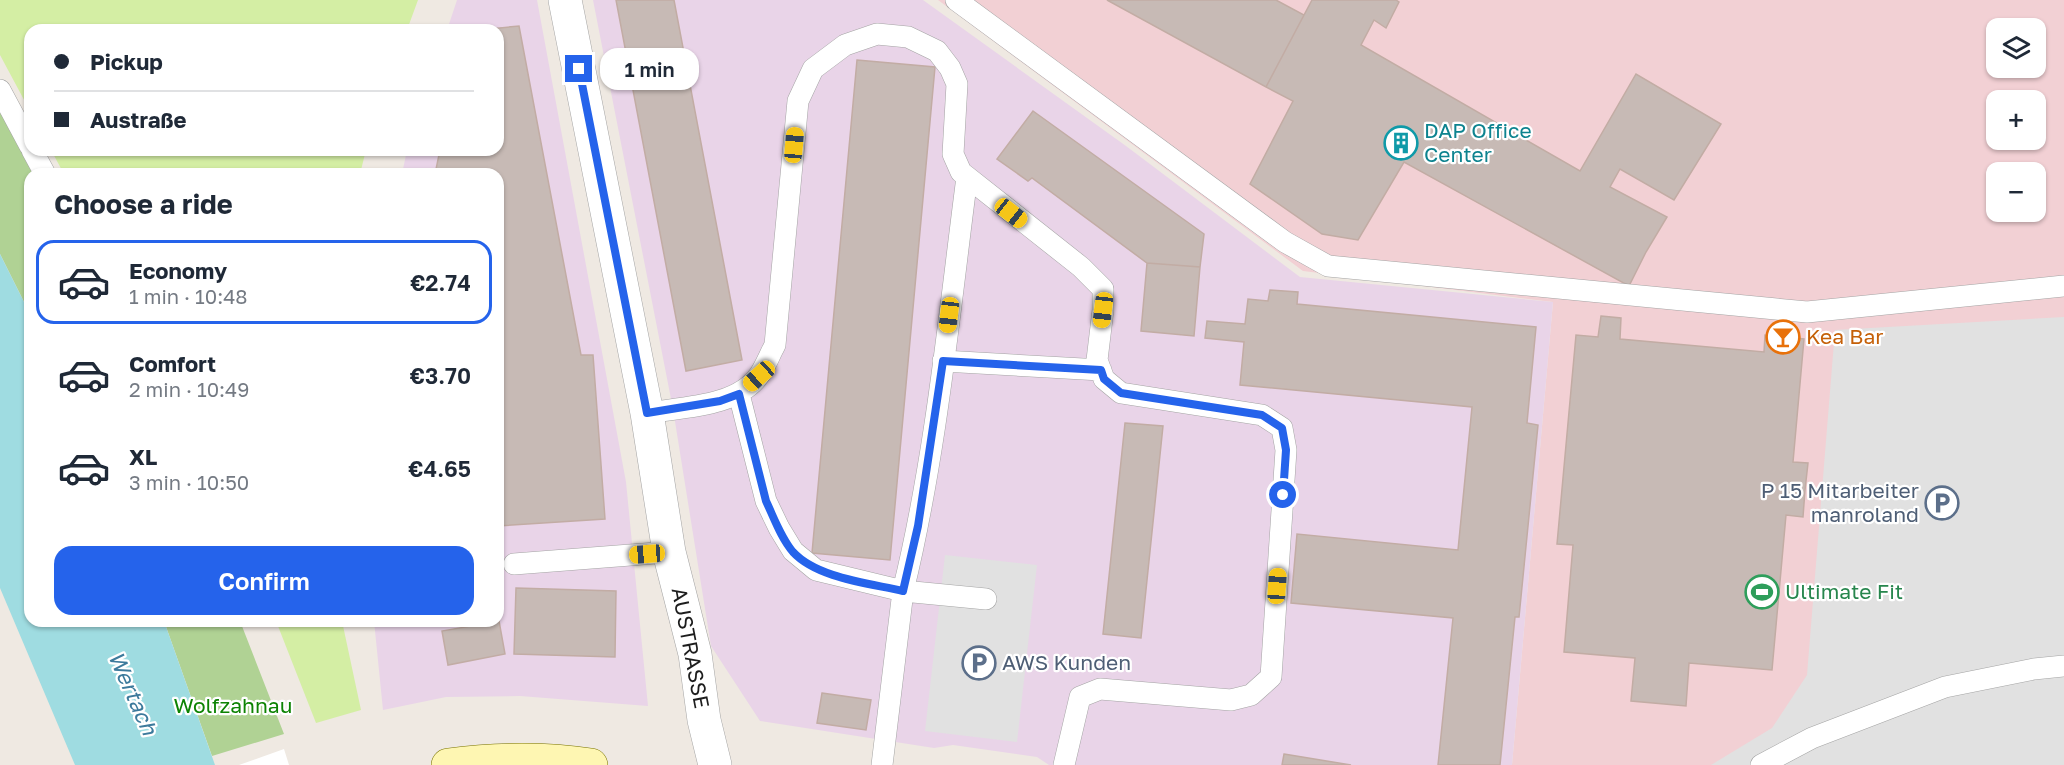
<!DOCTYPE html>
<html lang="en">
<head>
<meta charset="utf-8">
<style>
	body { margin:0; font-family:"Golos Text",sans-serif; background:#f6f6f7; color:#1f2937; height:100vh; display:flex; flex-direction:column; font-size:22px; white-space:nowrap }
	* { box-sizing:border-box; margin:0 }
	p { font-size:20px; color:#747a83 }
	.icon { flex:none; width:33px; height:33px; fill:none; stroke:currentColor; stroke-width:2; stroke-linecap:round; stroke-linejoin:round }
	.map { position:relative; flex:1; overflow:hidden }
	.details { position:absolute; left:24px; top:168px; width:480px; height:459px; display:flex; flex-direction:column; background:#fff; border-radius:18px; box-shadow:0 2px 4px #0004 }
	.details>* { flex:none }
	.hud { position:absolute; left:24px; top:24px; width:480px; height:132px; border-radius:18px; box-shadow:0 2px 4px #0004; display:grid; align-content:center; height:132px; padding:0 30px; background:#fff }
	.fabs { position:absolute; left:1986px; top:18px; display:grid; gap:12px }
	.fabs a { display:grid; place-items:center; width:60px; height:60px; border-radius:12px; background:#fff; box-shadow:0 2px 4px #0004; font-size:30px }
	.end { position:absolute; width:27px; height:27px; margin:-14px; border:8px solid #2563eb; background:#fff; box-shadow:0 0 0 3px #fff }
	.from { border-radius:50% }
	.bubble { position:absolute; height:42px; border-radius:18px; background:#fff; box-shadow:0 2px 4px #0004; font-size:20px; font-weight:600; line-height:42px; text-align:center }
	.car { position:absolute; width:18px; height:36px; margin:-18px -9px; border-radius:8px; box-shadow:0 0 4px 2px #0007; background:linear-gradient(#f5c518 24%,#345 0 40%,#f5c518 0 76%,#345 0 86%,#f5c518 0) }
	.hud b { display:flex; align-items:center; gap:21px; height:57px; font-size:22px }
	.hud b+b { border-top:2px solid #e0e1e3 }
	.hud i { width:15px; height:15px; background:#1f2937 }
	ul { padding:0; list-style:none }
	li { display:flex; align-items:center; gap:18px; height:84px; margin:0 12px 9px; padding:0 18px; border:3px solid transparent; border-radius:18px }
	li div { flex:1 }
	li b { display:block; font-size:22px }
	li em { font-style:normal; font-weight:600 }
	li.current { border-color:#2563eb }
	li>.icon { width:54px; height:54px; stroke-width:1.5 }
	h2 { padding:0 30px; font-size:27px; line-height:72px }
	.action { display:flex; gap:12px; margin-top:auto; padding:12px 30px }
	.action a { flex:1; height:69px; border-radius:18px; background:#2563eb; color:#fff; font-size:24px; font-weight:600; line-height:69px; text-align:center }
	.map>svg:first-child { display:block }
	.commercial { fill:#f2d0d4; fill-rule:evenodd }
	.industrial { fill:#e9d4e8 }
	.grass { fill:#d4eea4 }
	.forest { fill:#b0d294 }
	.parking { fill:#e1e1e1 }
	.water { fill:#9fdce1 }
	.pier { fill:#fff }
	.building { fill:#c7bab5; stroke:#c2aca4; stroke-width:1.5 }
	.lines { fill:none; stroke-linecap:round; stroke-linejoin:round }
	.service-casing { stroke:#a4a4a4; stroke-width:22 }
	.minor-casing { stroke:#a4a4a4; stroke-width:34 }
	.secondary-casing { stroke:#797300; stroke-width:34 }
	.service { stroke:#fff; stroke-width:21 }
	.minor { stroke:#fff; stroke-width:33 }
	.secondary { stroke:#fef6b2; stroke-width:33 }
	.route { stroke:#2563eb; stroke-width:8 }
	.labels { text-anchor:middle; stroke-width:4.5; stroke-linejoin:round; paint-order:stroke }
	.culture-label { font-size:21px; fill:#0d838f; stroke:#fff; text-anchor:start }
	.food-label { font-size:21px; fill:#c56008; stroke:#fff; text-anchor:start }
	.service-label { font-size:21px; fill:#4e5e75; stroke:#fff; text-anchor:end }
	.leisure-label { font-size:21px; fill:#27864d; stroke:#fff; text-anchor:start }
	.street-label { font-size:21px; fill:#1d1d1d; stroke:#fff }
	.park-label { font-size:21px; fill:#0d8303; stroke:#fff }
	.water-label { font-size:22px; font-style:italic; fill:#3c7a9c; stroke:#fff }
</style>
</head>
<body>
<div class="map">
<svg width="2064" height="765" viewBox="0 0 2064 765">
	<rect width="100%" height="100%" fill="#efe9e2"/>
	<path class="commercial" d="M938,0H2064V765H1512L1553,302L1303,271ZM1996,28H2036V68H1996ZM1996,100H2036V140H1996ZM1996,172H2036V212H1996Z"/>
	<path class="industrial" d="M457,0H537L626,482L648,706L520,696L446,697L383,710L374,621H498V174H402L407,150H498V30H447Z
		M593,0H923L1126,146L1300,277L1553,302L1512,765H1049L1037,757L953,745L934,748L760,721L711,646L673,409Z"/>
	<path class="grass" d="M0,0H418L407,30H30V111L0,55Z
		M51,150H366L360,174H64Z
		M276,621H342L361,710L316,723Z"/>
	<path class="forest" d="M0,111L35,174H30V314L0,254Z
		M164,621H240L284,734L212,756Z"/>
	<path class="parking" d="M2064,317V765H1711L1772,728L1807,675L1835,330Z
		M945,555L1037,565L1017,742L925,731Z"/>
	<path class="water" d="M0,254L30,314V621H164L215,765H75L0,588Z"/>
	<path class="pier" d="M284,749L289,765H239Z"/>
	<path class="building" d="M616,0H674L742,360L686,371Z
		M1107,0H1276L1304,15L1266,87Z
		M1312,0H1396L1399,2L1386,28L1374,20L1361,45L1580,171L1636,74L1721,124L1674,200L1620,169L1610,187L1667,217L1646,252L1629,286L1404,162L1358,240L1322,234L1250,184L1293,101L1266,87Z
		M519,26L581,355H593L605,519L498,526V174H435L440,150H498V30H479Z
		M857,60L935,67L890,560L812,553Z
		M1033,111L1204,234L1200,267L1147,263L1032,178L1028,181L997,159Z
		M1147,263L1200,267L1194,336L1141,331Z
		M1270,290L1298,292L1297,304L1536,327L1527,423L1538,425L1519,617H1515L1500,765H1438L1453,618L1291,603L1297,534L1458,550L1472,407L1240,385L1244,342L1205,338L1207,321L1245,324L1248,299L1268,301Z
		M1601,316L1621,318L1620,339L1764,352L1765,335L1804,339L1793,462L1808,463L1805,490L1803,517L1786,515L1772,670L1689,663L1686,706L1631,701L1635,658L1564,652L1573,545L1557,544L1576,335L1598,337Z
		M1125,423L1163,426L1141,638L1103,634Z
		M516,588L616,591L615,657L514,654Z
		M499,621L505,654L448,665L442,631Z
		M822,693L871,700L866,730L817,723Z
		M1284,754L1351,765H1282Z"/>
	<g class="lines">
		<g class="service-casing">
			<path id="service" d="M956,0L1285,242L1328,266L1807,312L2064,286
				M0,90L30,146
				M32,150L45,174
				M943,361L1101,370
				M739,394L766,501L779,528L793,551L816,570L903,591C936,456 949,315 967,177
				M647,413C683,407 738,407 760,374C766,365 770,354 775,345L798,101L813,69L845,45L877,34L908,37L937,51L950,68L957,84L953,154L961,172L1081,267L1103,289V310L1097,360L1104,379L1121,393L1262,415L1282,428L1286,450L1271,677L1251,695L1231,700L1100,689L1080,697L1064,765
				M514,564L669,552
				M882,765L903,591L986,599
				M1761,765L1812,738L1945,687L2034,669L2064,666"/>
		</g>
		<g class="minor-casing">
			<path id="minor" d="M565,0L647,413L669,552L695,654L704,720L715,765"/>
		</g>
		<g class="secondary-casing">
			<path id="secondary" d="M448,765C494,759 544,758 591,765"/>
		</g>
		<use href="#service" class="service"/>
		<use href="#minor" class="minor"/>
		<use href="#secondary" class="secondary"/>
	</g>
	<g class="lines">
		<path class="route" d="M579,69L647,413L720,401L739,394L766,501C774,518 781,538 793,552C817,578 868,583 903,591L918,526L943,361L1101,370L1104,379L1121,393L1262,415L1282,428L1286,450L1283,495"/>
	</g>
	<defs>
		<g id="building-ring" transform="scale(1.725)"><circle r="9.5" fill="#fff" stroke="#0f9aa8" stroke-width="1.5"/><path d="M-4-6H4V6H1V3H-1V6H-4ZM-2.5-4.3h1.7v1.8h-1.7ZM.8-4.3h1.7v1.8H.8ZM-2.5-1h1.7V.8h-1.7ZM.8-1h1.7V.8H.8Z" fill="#0f9aa8"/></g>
		<g id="bar-ring" transform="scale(1.725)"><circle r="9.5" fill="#fff" stroke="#e8710a" stroke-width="1.5"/><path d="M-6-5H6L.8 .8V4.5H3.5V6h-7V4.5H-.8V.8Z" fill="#e8710a"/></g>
		<g id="parking-ring" transform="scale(1.725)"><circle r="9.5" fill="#fff" stroke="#5c6f8a" stroke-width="1.5"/><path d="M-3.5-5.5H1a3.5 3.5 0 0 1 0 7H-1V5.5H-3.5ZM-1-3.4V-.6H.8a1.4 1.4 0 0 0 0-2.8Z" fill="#5c6f8a"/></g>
		<g id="stadium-ring" transform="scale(1.725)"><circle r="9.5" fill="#fff" stroke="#2e9e5b" stroke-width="1.5"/><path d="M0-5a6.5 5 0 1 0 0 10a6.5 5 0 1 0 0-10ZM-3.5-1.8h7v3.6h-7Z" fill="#2e9e5b"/></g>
	</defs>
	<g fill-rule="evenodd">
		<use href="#building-ring" x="1401" y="143"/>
		<use href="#bar-ring" x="1783" y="337"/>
		<use href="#parking-ring" x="1942" y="503"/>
		<use href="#stadium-ring" x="1762" y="592"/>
		<use href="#parking-ring" x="979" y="663"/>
	</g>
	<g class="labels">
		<g class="culture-label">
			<text x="1424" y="138">DAP Office<tspan x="1424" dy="24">Center</tspan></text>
		</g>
		<g class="food-label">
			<text x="1806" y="344">Kea Bar</text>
		</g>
		<g class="service-label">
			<text x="1919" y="498">P 15 Mitarbeiter<tspan x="1919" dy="24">manroland</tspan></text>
			<text x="1002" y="670" text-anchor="start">AWS Kunden</text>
		</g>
		<g class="leisure-label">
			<text x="1785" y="599">Ultimate Fit</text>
		</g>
		<g class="street-label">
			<text transform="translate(690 648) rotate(79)" y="7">AUSTRASSE</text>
		</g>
		<g class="park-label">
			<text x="233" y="713">Wolfzahnau</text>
		</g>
		<g class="water-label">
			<text transform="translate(133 693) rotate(66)" y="8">Wertach</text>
		</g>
	</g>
</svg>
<div class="fabs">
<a><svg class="icon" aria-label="layers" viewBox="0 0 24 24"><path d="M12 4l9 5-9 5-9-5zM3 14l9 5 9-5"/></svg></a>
<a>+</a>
<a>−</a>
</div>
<i class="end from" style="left:1283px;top:495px"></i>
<i class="end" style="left:579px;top:69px"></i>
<div class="bubble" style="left:600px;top:48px;width:99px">1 min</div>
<i class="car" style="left:794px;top:145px;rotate:5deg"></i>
<i class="car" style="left:1011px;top:213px;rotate:128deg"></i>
<i class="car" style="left:1103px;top:310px;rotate:187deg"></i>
<i class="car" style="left:949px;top:315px;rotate:187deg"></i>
<i class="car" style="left:759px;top:376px;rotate:228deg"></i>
<i class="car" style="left:647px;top:554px;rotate:266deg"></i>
<i class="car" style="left:1277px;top:586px;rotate:4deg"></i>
<div class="hud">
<b><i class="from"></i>Pickup</b>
<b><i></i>Austraße</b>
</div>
<section class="details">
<h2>Choose a ride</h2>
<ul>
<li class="current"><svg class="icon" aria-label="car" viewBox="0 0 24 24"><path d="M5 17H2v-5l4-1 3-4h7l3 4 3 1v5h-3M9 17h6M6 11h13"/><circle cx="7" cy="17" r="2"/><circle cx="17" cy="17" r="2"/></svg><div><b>Economy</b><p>1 min · 10:48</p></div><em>€2.74</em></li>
<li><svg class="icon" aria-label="car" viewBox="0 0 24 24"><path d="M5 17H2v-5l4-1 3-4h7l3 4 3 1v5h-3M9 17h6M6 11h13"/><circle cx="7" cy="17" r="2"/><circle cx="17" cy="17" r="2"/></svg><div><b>Comfort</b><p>2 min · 10:49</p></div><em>€3.70</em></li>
<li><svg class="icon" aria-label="car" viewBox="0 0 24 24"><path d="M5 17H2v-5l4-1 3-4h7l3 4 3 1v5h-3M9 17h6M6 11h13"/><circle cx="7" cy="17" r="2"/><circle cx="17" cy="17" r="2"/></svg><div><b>XL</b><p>3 min · 10:50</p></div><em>€4.65</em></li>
</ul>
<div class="action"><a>Confirm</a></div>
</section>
</div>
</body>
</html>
